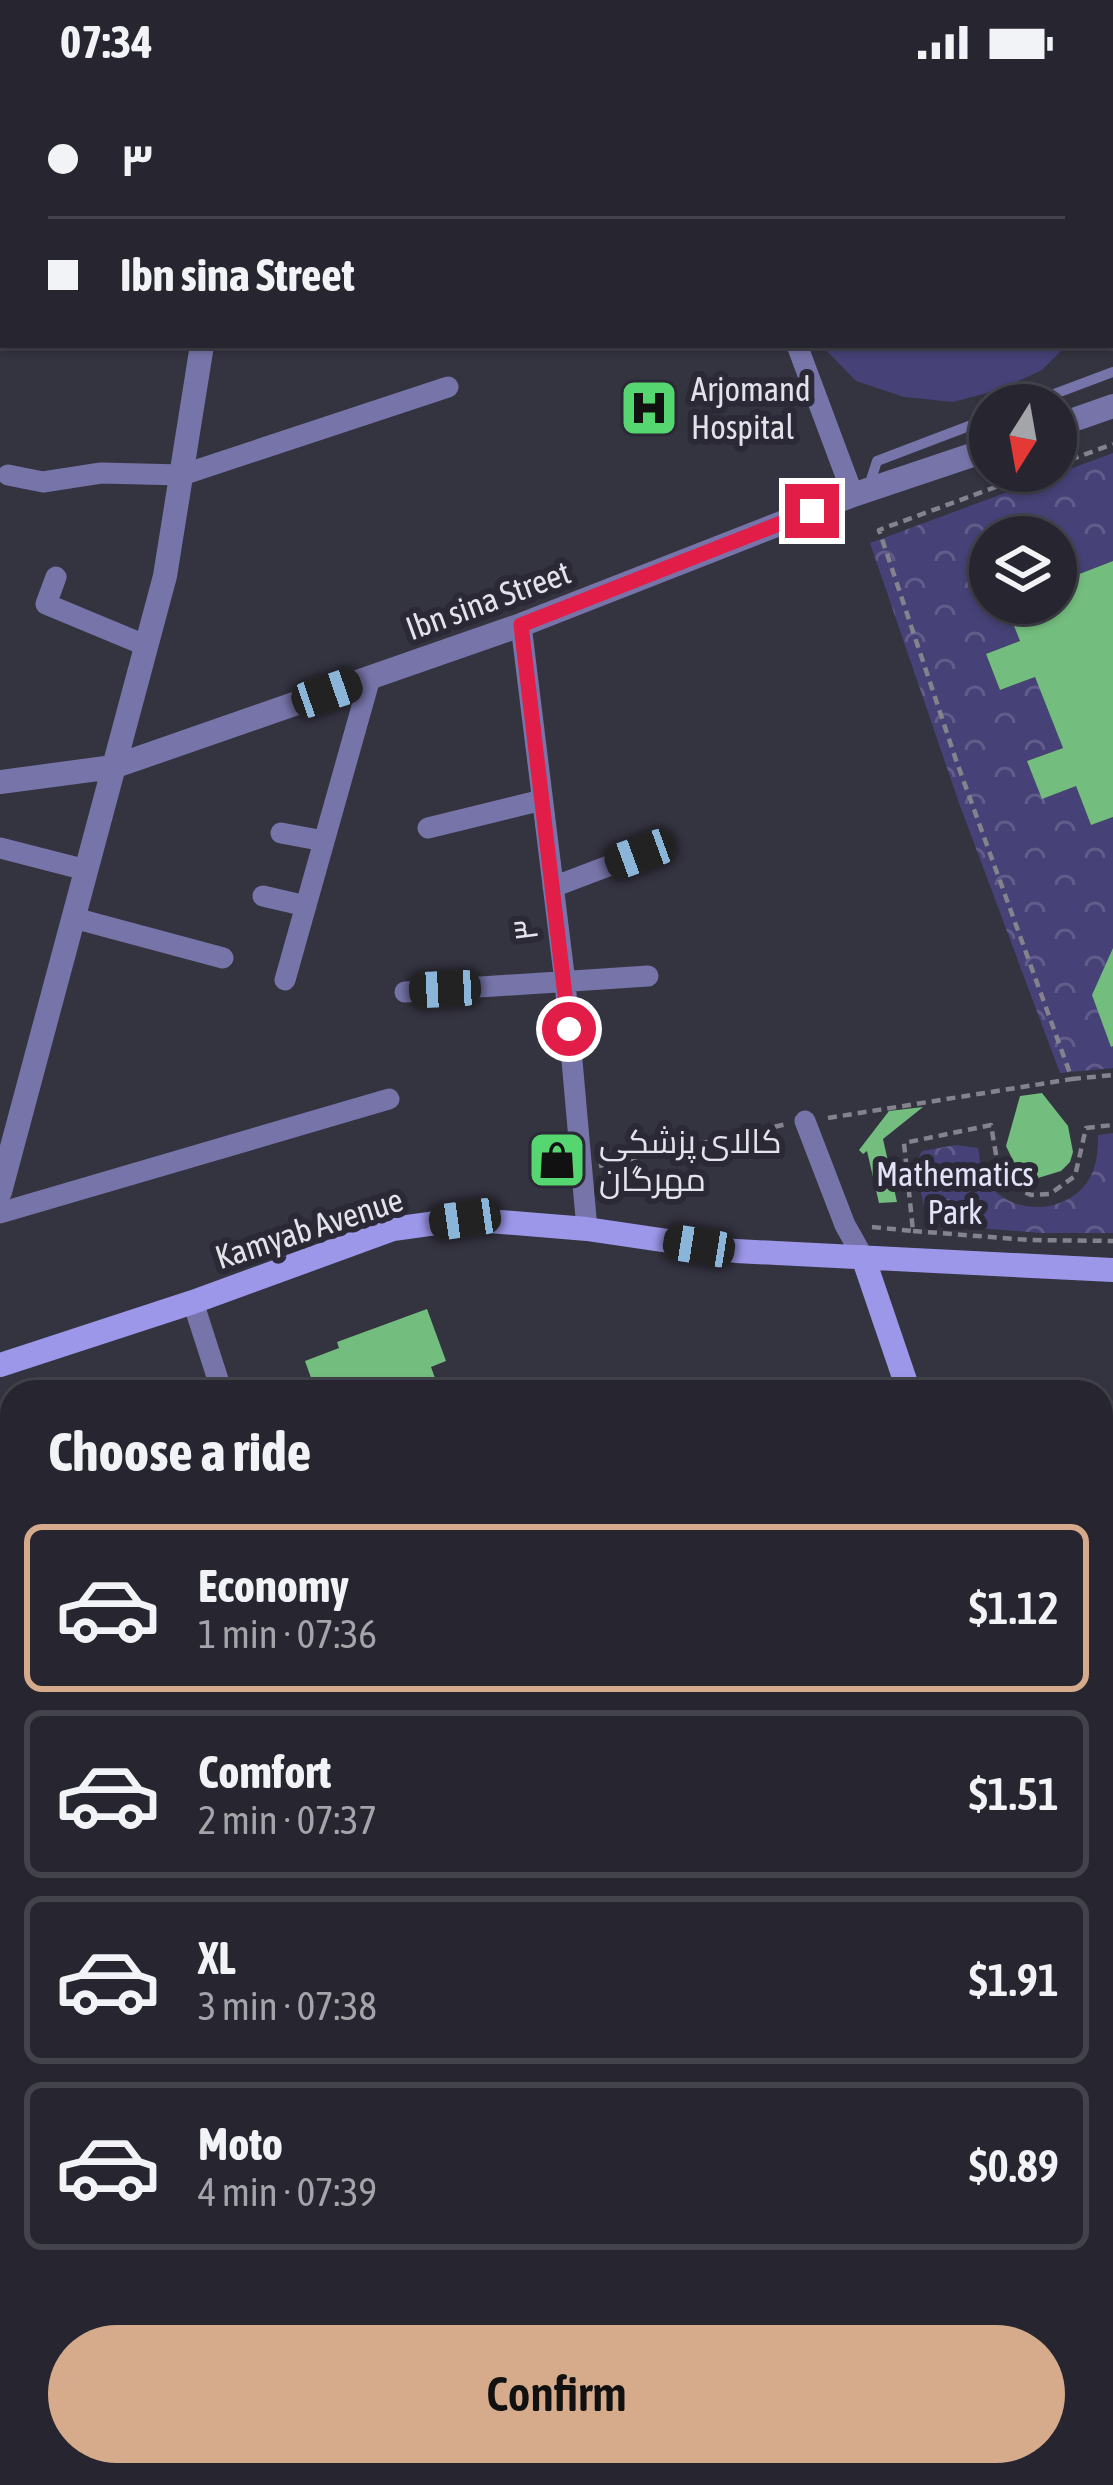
<!DOCTYPE html>
<html lang="en">
<head>
<meta charset="utf-8">
<style>
	body { margin:0; font-family:"Asap Condensed",Cairo,sans-serif; background:#33323c; color:#f1f3f6; height:100vh; display:flex; flex-direction:column; font-size:45px; white-space:nowrap }
	* { box-sizing:border-box; margin:0 }
	p { font-size:39px; color:#a4a5ab }
	.icon { flex:none; width:66px; height:66px; fill:none; stroke:currentColor; stroke-width:2; stroke-linecap:round; stroke-linejoin:round }
	.map { position:relative; flex:1; overflow:hidden }
	.sheet { position:absolute; left:0px; top:1296px; width:1113px; height:1107px; display:flex; flex-direction:column; background:#272630; border-radius:36px 36px 0 0; box-shadow:0 3px 9px #0004,0 0 0 3px #43434c }
	.sheet>* { flex:none }
	.top-card { position:absolute; left:0px; top:0px; width:1113px; height:264px; box-shadow:0 3px 9px #0004,0 0 0 3px #43434c; display:grid; align-content:center; height:264px; padding:0 48px; background:#272630 }
	.needle { width:78px; rotate:191deg }
	.fabs { position:absolute; left:969px; top:300px; display:grid; gap:24px }
	.fabs a { display:grid; place-items:center; width:108px; height:108px; border-radius:50%; background:#272630; box-shadow:0 3px 9px #0004,0 0 0 3px #43434c; font-size:60px }
	.end { position:absolute; width:54px; height:54px; margin:-27px; border:15px solid #e11d48; background:#fff; box-shadow:0 0 0 6px #fff }
	.from { border-radius:50% }
	.car { position:absolute; width:36px; height:72px; margin:-36px -18px; border-radius:15px; box-shadow:0 0 9px 3px #0007; background:linear-gradient(#222 24%,#8ab4d8 0 40%,#222 0 76%,#8ab4d8 0 86%,#222 0) }
	.top-card b { display:flex; align-items:center; gap:42px; height:114px; font-size:45px }
	.top-card b+b { border-top:3px solid #43434c }
	.top-card i { width:30px; height:30px; background:#f1f3f6 }
	ul { padding:0; list-style:none }
	li { display:flex; align-items:center; gap:36px; height:168px; margin:0 24px 18px; padding:0 24px; border:6px solid #43434c; border-radius:18px }
	li div { flex:1 }
	li b { display:block; font-size:45px }
	li em { font-style:normal; font-weight:600 }
	li.on { border-color:#d6ab8b }
	li>.icon { width:108px; height:108px; stroke-width:1.5 }
	h2 { padding:0 48px; font-size:54px; line-height:144px }
	.cta { display:flex; gap:24px; margin-top:auto; padding:24px 48px }
	.cta a { flex:1; height:138px; border-radius:72px; background:#d6ab8b; color:#111; font-size:48px; font-weight:600; line-height:138px; text-align:center }
	.status { display:flex; justify-content:space-between; align-items:center; height:84px; padding:0 60px; background:#272630; direction:ltr }
	.status svg { height:33px; fill:currentColor }
	.map>svg:first-child { display:block }
	.park { fill:url(#park-crowns) }
	.garden { fill:#464176 }
	.building { fill:#73bd7e }
	.lines { fill:none; stroke-linecap:round; stroke-linejoin:round }
	.path { stroke:#83828d; stroke-width:4.5; stroke-dasharray:9 6; stroke-linecap:butt }
	.service { stroke:#7774a9; stroke-width:10 }
	.minor { stroke:#7774a9; stroke-width:21 }
	.tertiary { stroke:#7774a9; stroke-width:24 }
	.secondary { stroke:#9d97ea; stroke-width:24 }
	.route { stroke:#e11d48; stroke-width:15 }
	.labels { text-anchor:middle; stroke-width:12; stroke-linejoin:round; paint-order:stroke }
	.poi-label { font-size:33px; fill:#e3e3eb; stroke:#2a2935; text-anchor:start }
	.street-label { font-size:33px; fill:#e3e3eb; stroke:#2a2935 }
	.park-label { font-size:33px; fill:#e2e2f8; stroke:#2a2935 }
</style>
</head>
<body>
<div class="status"><b>07:34</b><svg viewBox="0 0 49 12"><path d="M0 12V9h3v3zM5 12V6h3v6zM10 12V3h3v9zM15 12V0h3v12zM26 1h20v11H26zM47 4h2v5h-2z"/></svg></div>
<div class="map">
<svg width="1113" height="2401" viewBox="0 0 1113 2401">
	<defs>
		<pattern id="park-crowns" width="20" height="18" patternUnits="userSpaceOnUse" patternTransform="scale(3)"><rect width="20" height="18" fill="#464176"/><path d="M2 6a3 3 0 1 1 6 0M12 15a3 3 0 1 1 6 0" fill="none" stroke="#615c8a"/></pattern>
	</defs>
	<rect width="100%" height="100%" fill="#343340"/>
	<path class="park" d="M1113,369V477L1056,499V453H990V519H1005L1020,557L986,571L1000,606L1035,593L1063,664L1027,677L1076,702L1091,741L1113,733V984L1060,989L959,719L870,459Z
		M1113,1049V1149H1041L928,1140L915,1081L922,1067L956,1061L978,1064C980,1073 980,1084 984,1092C1004,1132 1064,1133 1088,1097C1097,1083 1098,1067 1098,1051Z"/>
	<path class="garden" d="M821,261H1067L1042,286L1002,305L953,318L904,313L856,297Z"/>
	<path class="building" d="M1113,477V733L1091,741L1076,702L1042,715L1027,677L1063,664L1035,593L1000,606L986,570L1020,557L1005,519H1056V499Z
		M1113,864V962L1111,963L1092,911Z
		M1042,1009L1068,1042L1073,1068L1070,1078L1061,1087L1038,1094L1018,1087L1006,1062L1020,1012Z
		M923,1023L883,1055L897,1118L879,1119L867,1067L863,1070L859,1066L889,1027Z
		M427,1225L446,1277L431,1283L440,1308H316L305,1277L339,1264L337,1258Z"/>
	<g class="lines">
		<path class="path" d="M989,317L1018,307
			M1056,381L1113,360
			M1072,995L1113,991
			M828,1034L1072,995L956,676L879,446L1039,387
			M599,1082L787,1040
			M872,1143L913,1147L904,1059L991,1041L999,1088L1016,1104L1031,1111L1050,1110L1075,1092L1086,1044L1113,1041
			M913,1147L1029,1156L1113,1157"/>
		<path class="service" d="M1025,321L1113,288
			M868,405L877,377L990,334"/>
		<path class="minor" d="M701,0L702,3
			M797,261L853,411
			M8,391L43,398L101,389L182,391L448,303
			M56,493L46,520L147,562
			M521,541L565,898L587,1145
			M428,744L542,716
			M281,749L324,757
			M0,764L86,786
			M553,803L640,770
			M263,812L306,822
			M74,834L223,874
			M285,896L370,594
			M405,908L648,892
			M805,1037L845,1141L863,1173
			M0,1129L389,1015
			M193,1218L222,1308
			M0,2011L12,2007
			M587,2391L591,2401"/>
		<path class="tertiary" d="M204,0V3
			M1056,342L1113,322
			M0,698L113,683L521,541L853,411L990,365
			M0,1108L165,492L202,261
			M910,2391L914,2401"/>
		<path class="secondary" d="M863,1173L909,1308
			M0,1281L193,1218L393,1145L465,1135L587,1145L736,1167L1113,1186
			M1101,1850L1113,1884
			M1101,2048L1113,2043
			M144,2401L171,2391
			M236,2401L264,2391"/>
	</g>
	<g class="lines">
		<path class="route" d="M569,945L521,541L812,427"/>
	</g>
	<defs>
		<g id="hospital-square" transform="scale(3)"><rect x="-9" y="-9" width="18" height="18" rx="4" fill="#55d671" stroke="#2a2935"/><path d="M-5-5h3v3.5h4V-5h3V5h-3V1.5h-4V5h-3Z" fill="#111"/></g>
		<g id="shop-square" transform="scale(3)"><rect x="-9" y="-9" width="18" height="18" rx="4" fill="#55d671" stroke="#2a2935"/><path d="M-5-2.5h2.3a2.7 3.5 0 0 1 5.4 0H5L5.5 6h-11ZM-1.5-2.5h3a1.5 2.3 0 0 0-3 0Z" fill="#111"/></g>
	</defs>
	<g fill-rule="evenodd">
		<use href="#hospital-square" x="649" y="324"/>
		<use href="#shop-square" x="557" y="1076"/>
	</g>
	<g class="labels">
		<g class="poi-label">
			<text x="691" y="317">Arjomand<tspan x="691" dy="38">Hospital</tspan></text>
			<text x="599" y="1069">کالای پزشکی<tspan x="599" dy="38">مهرگان</tspan></text>
		</g>
		<g class="street-label">
			<text transform="translate(488 516) rotate(-20)" y="12">Ibn sina Street</text>
			<text transform="translate(525 846) rotate(-97)" y="12">۳</text>
			<text transform="translate(309 1144) rotate(-18)" y="12">Kamyab Avenue</text>
		</g>
		<g class="park-label">
			<text x="955" y="1102">Mathematics<tspan x="955" dy="38">Park</tspan></text>
		</g>
	</g>
</svg>
<div class="fabs">
<a><svg class="needle" viewBox="-14 -14 28 28"><path d="M0-13l5 13h-10z" fill="#e53935"/><path d="M0 13l5-13h-10z" fill="#a4a5ab"/></svg></a>
<a><svg class="icon" aria-label="layers" viewBox="0 0 24 24"><path d="M12 4l9 5-9 5-9-5zM3 14l9 5 9-5"/></svg></a>
</div>
<i class="end from" style="left:569px;top:945px"></i>
<i class="end" style="left:812px;top:427px"></i>
<i class="car" style="left:327px;top:609px;rotate:71deg"></i>
<i class="car" style="left:640px;top:770px;rotate:250deg"></i>
<i class="car" style="left:445px;top:905px;rotate:267deg"></i>
<i class="car" style="left:465px;top:1135px;rotate:262deg"></i>
<i class="car" style="left:699px;top:1162px;rotate:279deg"></i>
<div class="top-card">
<b><i class="from"></i>۳</b>
<b><i></i>Ibn sina Street</b>
</div>
<section class="sheet">
<h2>Choose a ride</h2>
<ul>
<li class="on"><svg class="icon" aria-label="car" viewBox="0 0 24 24"><path d="M5 17H2v-5l4-1 3-4h7l3 4 3 1v5h-3M9 17h6M6 11h13"/><circle cx="7" cy="17" r="2"/><circle cx="17" cy="17" r="2"/></svg><div><b>Economy</b><p>1 min · 07:36</p></div><em>$1.12</em></li>
<li><svg class="icon" aria-label="car" viewBox="0 0 24 24"><path d="M5 17H2v-5l4-1 3-4h7l3 4 3 1v5h-3M9 17h6M6 11h13"/><circle cx="7" cy="17" r="2"/><circle cx="17" cy="17" r="2"/></svg><div><b>Comfort</b><p>2 min · 07:37</p></div><em>$1.51</em></li>
<li><svg class="icon" aria-label="car" viewBox="0 0 24 24"><path d="M5 17H2v-5l4-1 3-4h7l3 4 3 1v5h-3M9 17h6M6 11h13"/><circle cx="7" cy="17" r="2"/><circle cx="17" cy="17" r="2"/></svg><div><b>XL</b><p>3 min · 07:38</p></div><em>$1.91</em></li>
<li><svg class="icon" aria-label="car" viewBox="0 0 24 24"><path d="M5 17H2v-5l4-1 3-4h7l3 4 3 1v5h-3M9 17h6M6 11h13"/><circle cx="7" cy="17" r="2"/><circle cx="17" cy="17" r="2"/></svg><div><b>Moto</b><p>4 min · 07:39</p></div><em>$0.89</em></li>
</ul>
<div class="cta"><a>Confirm</a></div>
</section>
</div>
</body>
</html>
